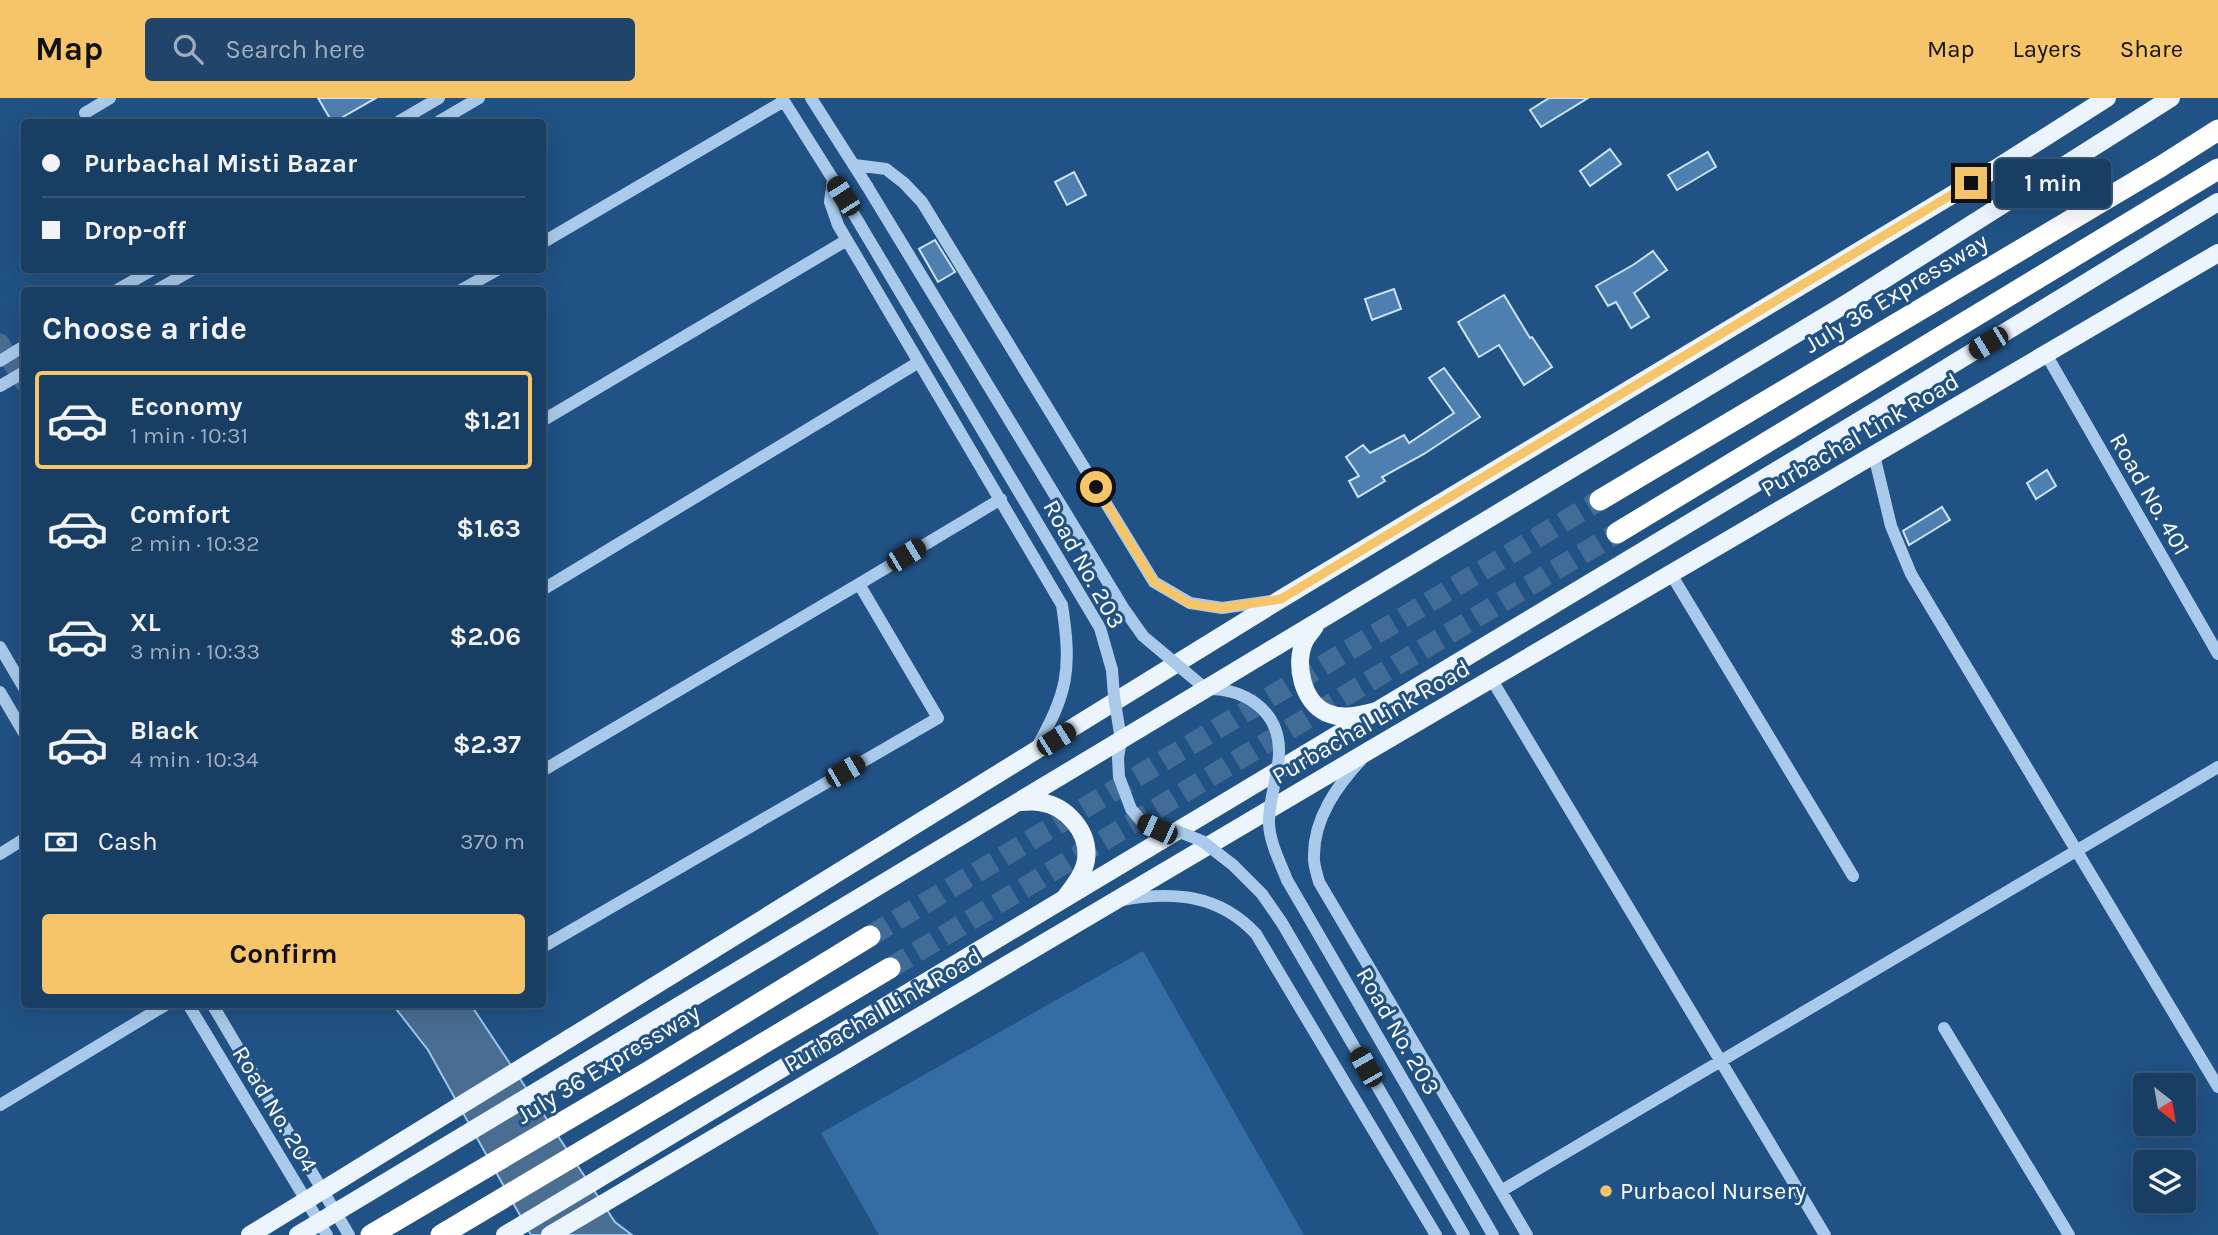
<!DOCTYPE html>
<html lang="en">
<head>
<meta charset="utf-8">
<style>
	body { margin:0; font-family:Karla,sans-serif; background:#21456a; color:#f1f3f6; height:100vh; display:flex; flex-direction:column; font-size:26px; white-space:nowrap }
	* { box-sizing:border-box; margin:0 }
	p { font-size:23px; color:#9faebf }
	.icon { flex:none; width:38px; height:38px; fill:none; stroke:currentColor; stroke-width:2; stroke-linecap:round; stroke-linejoin:round }
	.map { position:relative; flex:1; overflow:hidden }
	.sheet { position:absolute; left:21px; top:189px; width:525px; height:721px; display:flex; flex-direction:column; background:#183e64; border-radius:7px; box-shadow:0 7px 28px #0002,0 0 0 2px #365778 }
	.sheet>* { flex:none }
	.guide { position:absolute; left:21px; top:21px; width:525px; height:154px; border-radius:7px; box-shadow:0 7px 28px #0002,0 0 0 2px #365778; display:grid; align-content:center; height:154px; padding:0 21px; background:#183e64 }
	.needle { width:46px; rotate:149deg }
	.tools { position:absolute; left:2133px; top:975px; display:grid; gap:14px }
	.tools a { display:grid; place-items:center; width:63px; height:63px; border-radius:7px; background:#183e64; box-shadow:0 7px 28px #0002,0 0 0 2px #365778; font-size:35px }
	.end { position:absolute; width:32px; height:32px; margin:-16px; border:9px solid #f7c569; background:#111; box-shadow:0 0 0 4px #111 }
	.from { border-radius:50% }
	.bubble { position:absolute; height:49px; border-radius:7px; background:#183e64; box-shadow:0 7px 28px #0002,0 0 0 2px #365778; font-size:23px; font-weight:700; line-height:49px; text-align:center }
	.car { position:absolute; width:21px; height:42px; margin:-21px -10px; border-radius:9px; box-shadow:0 0 5px 2px #0007; background:linear-gradient(#222 24%,#8ab4d8 0 40%,#222 0 76%,#8ab4d8 0 86%,#222 0) }
	.guide b { display:flex; align-items:center; gap:24px; height:66px; font-size:26px }
	.guide b+b { border-top:2px solid #365778 }
	.guide i { width:18px; height:18px; background:#f1f3f6 }
	ul { padding:0; list-style:none }
	li { display:flex; align-items:center; gap:21px; height:98px; margin:0 14px 10px; padding:0 7px; border:4px solid transparent; border-radius:7px }
	li div { flex:1 }
	li b { display:block; font-size:26px }
	li em { font-style:normal; font-weight:700 }
	li.current { border-color:#f7c569 }
	li>.icon { width:63px; height:63px; stroke-width:1.5 }
	h2 { padding:0 21px; font-size:32px; line-height:84px }
	.pay { display:flex; align-items:center; gap:18px; height:77px; padding:0 21px; font-size:26px }
	.pay p { margin-inline-start:auto }
	.action { display:flex; gap:14px; margin-top:auto; padding:14px 21px }
	.action a { flex:1; height:80px; border-radius:7px; background:#f7c569; color:#111; font-size:28px; font-weight:700; line-height:80px; text-align:center }
	header { display:flex; align-items:center; gap:42px; box-sizing:border-box; height:98px; padding:0 35px; background:#f7c569; color:#111 }
	header strong { font-size:33px }
	nav { display:flex; gap:38px; margin-inline-start:auto; font-size:24px }
	.search { width:490px; height:63px; background:#21456a; display:flex; align-items:center; gap:18px; box-sizing:border-box; padding:0 24px; border-radius:7px; color:#9faebf; font-size:26px }
	.map>svg:first-child { display:block }
	.green { fill:#346da3 }
	.water { fill:#496e92; stroke:#9cc6eb; stroke-width:2 }
	.lines { fill:none; stroke-linecap:round; stroke-linejoin:round }
	.canal { stroke:#496e92; stroke-width:19 }
	.building { fill:#4d7fb0; stroke:#cde3f7; stroke-width:2 }
	.highway-tunnel { stroke:#416c97; stroke-width:21; stroke-dasharray:21 10; stroke-linecap:butt }
	.minor { stroke:#a9caea; stroke-width:12 }
	.major { stroke:#ecf4fe; stroke-width:18 }
	.highway { stroke:#fff; stroke-width:21 }
	.minor-bridge { stroke:#a9caea; stroke-width:12 }
	.major-bridge { stroke:#ecf4fe; stroke-width:18 }
	.route { stroke:#f7c569; stroke-width:9 }
	.poi-dot { fill:#f7c569; stroke:#205285; stroke-width:2.5 }
	.labels { text-anchor:middle; stroke-width:6; stroke-linejoin:round; paint-order:stroke }
	.street-label { font-size:24px; fill:#fff; stroke:#205285 }
	.poi-label { font-size:24px; fill:#fff; stroke:#205285; text-anchor:start }
</style>
</head>
<body>
<header>
<strong>Map</strong>
<div class="search"><svg class="icon" aria-label="search" viewBox="0 0 24 24"><circle cx="10" cy="10" r="6"/><path d="M15 15l6 6"/></svg>Search here</div>
<nav><a>Map</a><a>Layers</a><a>Share</a></nav>
</header>
<div class="map">
<svg width="2218" height="1137" viewBox="0 0 2218 1137">
	<rect width="100%" height="100%" fill="#205285"/>
	<path class="green" d="M1143,853L1304,1137H879L821,1035Z"/>
	<path class="water" d="M393,907H471L615,1124L632,1137H531L428,952Z"/>
	<g class="lines">
		<path class="canal" d="M0,245L24,284"/>
	</g>
	<path class="building" d="M318,0H376L334,24H332Z
		M1549,0H1588L1541,29L1530,12Z
		M1610,51L1621,66L1590,88L1580,73Z
		M1708,54L1716,69L1677,92L1668,77Z
		M1074,74L1086,97L1067,107L1055,84Z
		M935,142L955,174L938,184L919,151Z
		M1653,153L1667,172L1634,195L1649,219L1631,230L1616,204L1608,208L1596,188L1633,167Z
		M1394,191L1401,211L1372,222L1365,201Z
		M1504,197L1530,240L1532,239L1552,269L1524,287L1499,247L1479,259L1458,224Z
		M1444,270L1480,319L1424,356L1382,379L1385,383L1358,399L1349,383L1359,378L1346,359L1363,347L1370,355L1404,337L1409,345L1454,315L1429,280Z
		M2047,372L2056,388L2036,401L2027,385Z
		M1942,409L1950,422L1909,447L1903,433Z"/>
	<g class="lines">
		<path class="highway-tunnel" d="M870,838L1600,402
			M890,870L1617,435"/>
		<path class="minor" d="M782,0L836,86
			M811,0L867,88
			M85,15L110,0
			M398,24L439,0
			M438,24L479,0
			M855,67L886,71L904,85L922,104L1154,484L1190,505L1222,510L1272,503
			M833,81L830,104L838,127L1062,507C1072,571 1068,596 1035,652
			M542,145L784,3
			M117,192L152,172
			M157,192L192,172
			M461,192L497,172
			M2046,256L2218,556
			M0,263L24,248
			M0,288L24,274
			M542,323L847,142
			M1874,357L1891,428L1911,476L2218,989
			M1671,476L1853,778
			M859,486L1001,401
			M542,492L919,264
			M0,549L24,590
			M1492,582L1825,1137
			M0,594L24,635
			M1361,662C1337,688 1314,720 1314,757C1313,766 1317,776 1319,784L1527,1137
			M542,673L859,486L938,620L546,847
			M0,756L24,741
			M1122,802C1173,793 1219,796 1256,836L1436,1137
			M188,906L327,1137
			M212,906L349,1137
			M1944,930L2069,1137
			M0,1007L167,906
			M1501,1093L2218,669"/>
		<path class="major" d="M1844,207L2171,0
			M570,940L1281,501L1995,71L2107,0
			M505,1137L1899,299L2218,104
			M550,1137L1370,652L2218,155"/>
		<path class="highway" d="M1600,402L2160,69L2218,32
			M1617,435L2218,71
			M371,1137L648,974L870,838
			M441,1137L890,870"/>
		<path class="minor-bridge" d="M867,88L1124,511L1143,538L1206,591C1243,590 1278,611 1279,651C1280,675 1268,701 1269,726C1270,745 1280,764 1287,782L1493,1137
			M843,98L1100,530L1112,572L1114,598L1121,642L1118,660L1119,679L1131,711L1143,725L1157,731L1177,733L1202,743L1233,767L1262,796L1282,825L1464,1137"/>
		<path class="major-bridge" d="M1315,528C1312,533 1308,537 1305,542C1294,565 1302,604 1327,615C1343,622 1361,617 1377,613
			M1018,704C1025,704 1033,703 1039,704C1066,707 1090,734 1086,762C1084,776 1073,789 1065,800
			M250,1137L570,940
			M298,1137L1844,207"/>
	</g>
	<g class="lines">
		<path class="route" d="M1096,389L1154,484L1190,506L1222,510L1281,501L1971,85"/>
	</g>
	<circle class="poi-dot" cx="1606" cy="1093" r="7"/>
	<g class="labels">
		<g class="street-label">
			<text transform="translate(1896 195) rotate(-31)" y="8">July 36 Expressway</text>
			<text transform="translate(1860 337) rotate(-30)" y="8">Purbachal Link Road</text>
			<text transform="translate(2150 396) rotate(60)" y="8">Road No. 401</text>
			<text transform="translate(1084 466) rotate(61)" y="8">Road No. 203</text>
			<text transform="translate(1371 624) rotate(-30)" y="8">Purbachal Link Road</text>
			<text transform="translate(883 912) rotate(-30)" y="8">Purbachal Link Road</text>
			<text transform="translate(1398 933) rotate(60)" y="8">Road No. 203</text>
			<text transform="translate(608 966) rotate(-31)" y="8">July 36 Expressway</text>
			<text transform="translate(275 1011) rotate(59)" y="8">Road No. 204</text>
		</g>
		<g class="poi-label">
			<text x="1620" y="1101">Purbacol Nursery</text>
		</g>
	</g>
</svg>
<div class="tools">
<a><svg class="needle" viewBox="-14 -14 28 28"><path d="M0-13l5 13h-10z" fill="#e53935"/><path d="M0 13l5-13h-10z" fill="#9faebf"/></svg></a>
<a><svg class="icon" aria-label="layers" viewBox="0 0 24 24"><path d="M12 4l9 5-9 5-9-5zM3 14l9 5 9-5"/></svg></a>
</div>
<i class="end from" style="left:1096px;top:389px"></i>
<i class="end" style="left:1971px;top:85px"></i>
<div class="bubble" style="left:1995px;top:61px;width:116px">1 min</div>
<i class="car" style="left:843px;top:98px;rotate:327deg"></i>
<i class="car" style="left:1988px;top:245px;rotate:239deg"></i>
<i class="car" style="left:906px;top:457px;rotate:59deg"></i>
<i class="car" style="left:1056px;top:641px;rotate:58deg"></i>
<i class="car" style="left:845px;top:673px;rotate:60deg"></i>
<i class="car" style="left:1157px;top:731px;rotate:295deg"></i>
<i class="car" style="left:1366px;top:969px;rotate:330deg"></i>
<div class="guide">
<b><i class="from"></i>Purbachal Misti Bazar</b>
<b><i></i>Drop-off</b>
</div>
<section class="sheet">
<h2>Choose a ride</h2>
<ul>
<li class="current"><svg class="icon" aria-label="car" viewBox="0 0 24 24"><path d="M5 17H2v-5l4-1 3-4h7l3 4 3 1v5h-3M9 17h6M6 11h13"/><circle cx="7" cy="17" r="2"/><circle cx="17" cy="17" r="2"/></svg><div><b>Economy</b><p>1 min · 10:31</p></div><em>$1.21</em></li>
<li><svg class="icon" aria-label="car" viewBox="0 0 24 24"><path d="M5 17H2v-5l4-1 3-4h7l3 4 3 1v5h-3M9 17h6M6 11h13"/><circle cx="7" cy="17" r="2"/><circle cx="17" cy="17" r="2"/></svg><div><b>Comfort</b><p>2 min · 10:32</p></div><em>$1.63</em></li>
<li><svg class="icon" aria-label="car" viewBox="0 0 24 24"><path d="M5 17H2v-5l4-1 3-4h7l3 4 3 1v5h-3M9 17h6M6 11h13"/><circle cx="7" cy="17" r="2"/><circle cx="17" cy="17" r="2"/></svg><div><b>XL</b><p>3 min · 10:33</p></div><em>$2.06</em></li>
<li><svg class="icon" aria-label="car" viewBox="0 0 24 24"><path d="M5 17H2v-5l4-1 3-4h7l3 4 3 1v5h-3M9 17h6M6 11h13"/><circle cx="7" cy="17" r="2"/><circle cx="17" cy="17" r="2"/></svg><div><b>Black</b><p>4 min · 10:34</p></div><em>$2.37</em></li>
</ul>
<div class="pay"><svg class="icon" aria-label="cash" viewBox="0 0 24 24"><path d="M3 7h18v10H3z"/><circle cx="12" cy="12" r="2"/></svg>Cash<p>370 m</p></div>
<div class="action"><a>Confirm</a></div>
</section>
</div>
</body>
</html>
